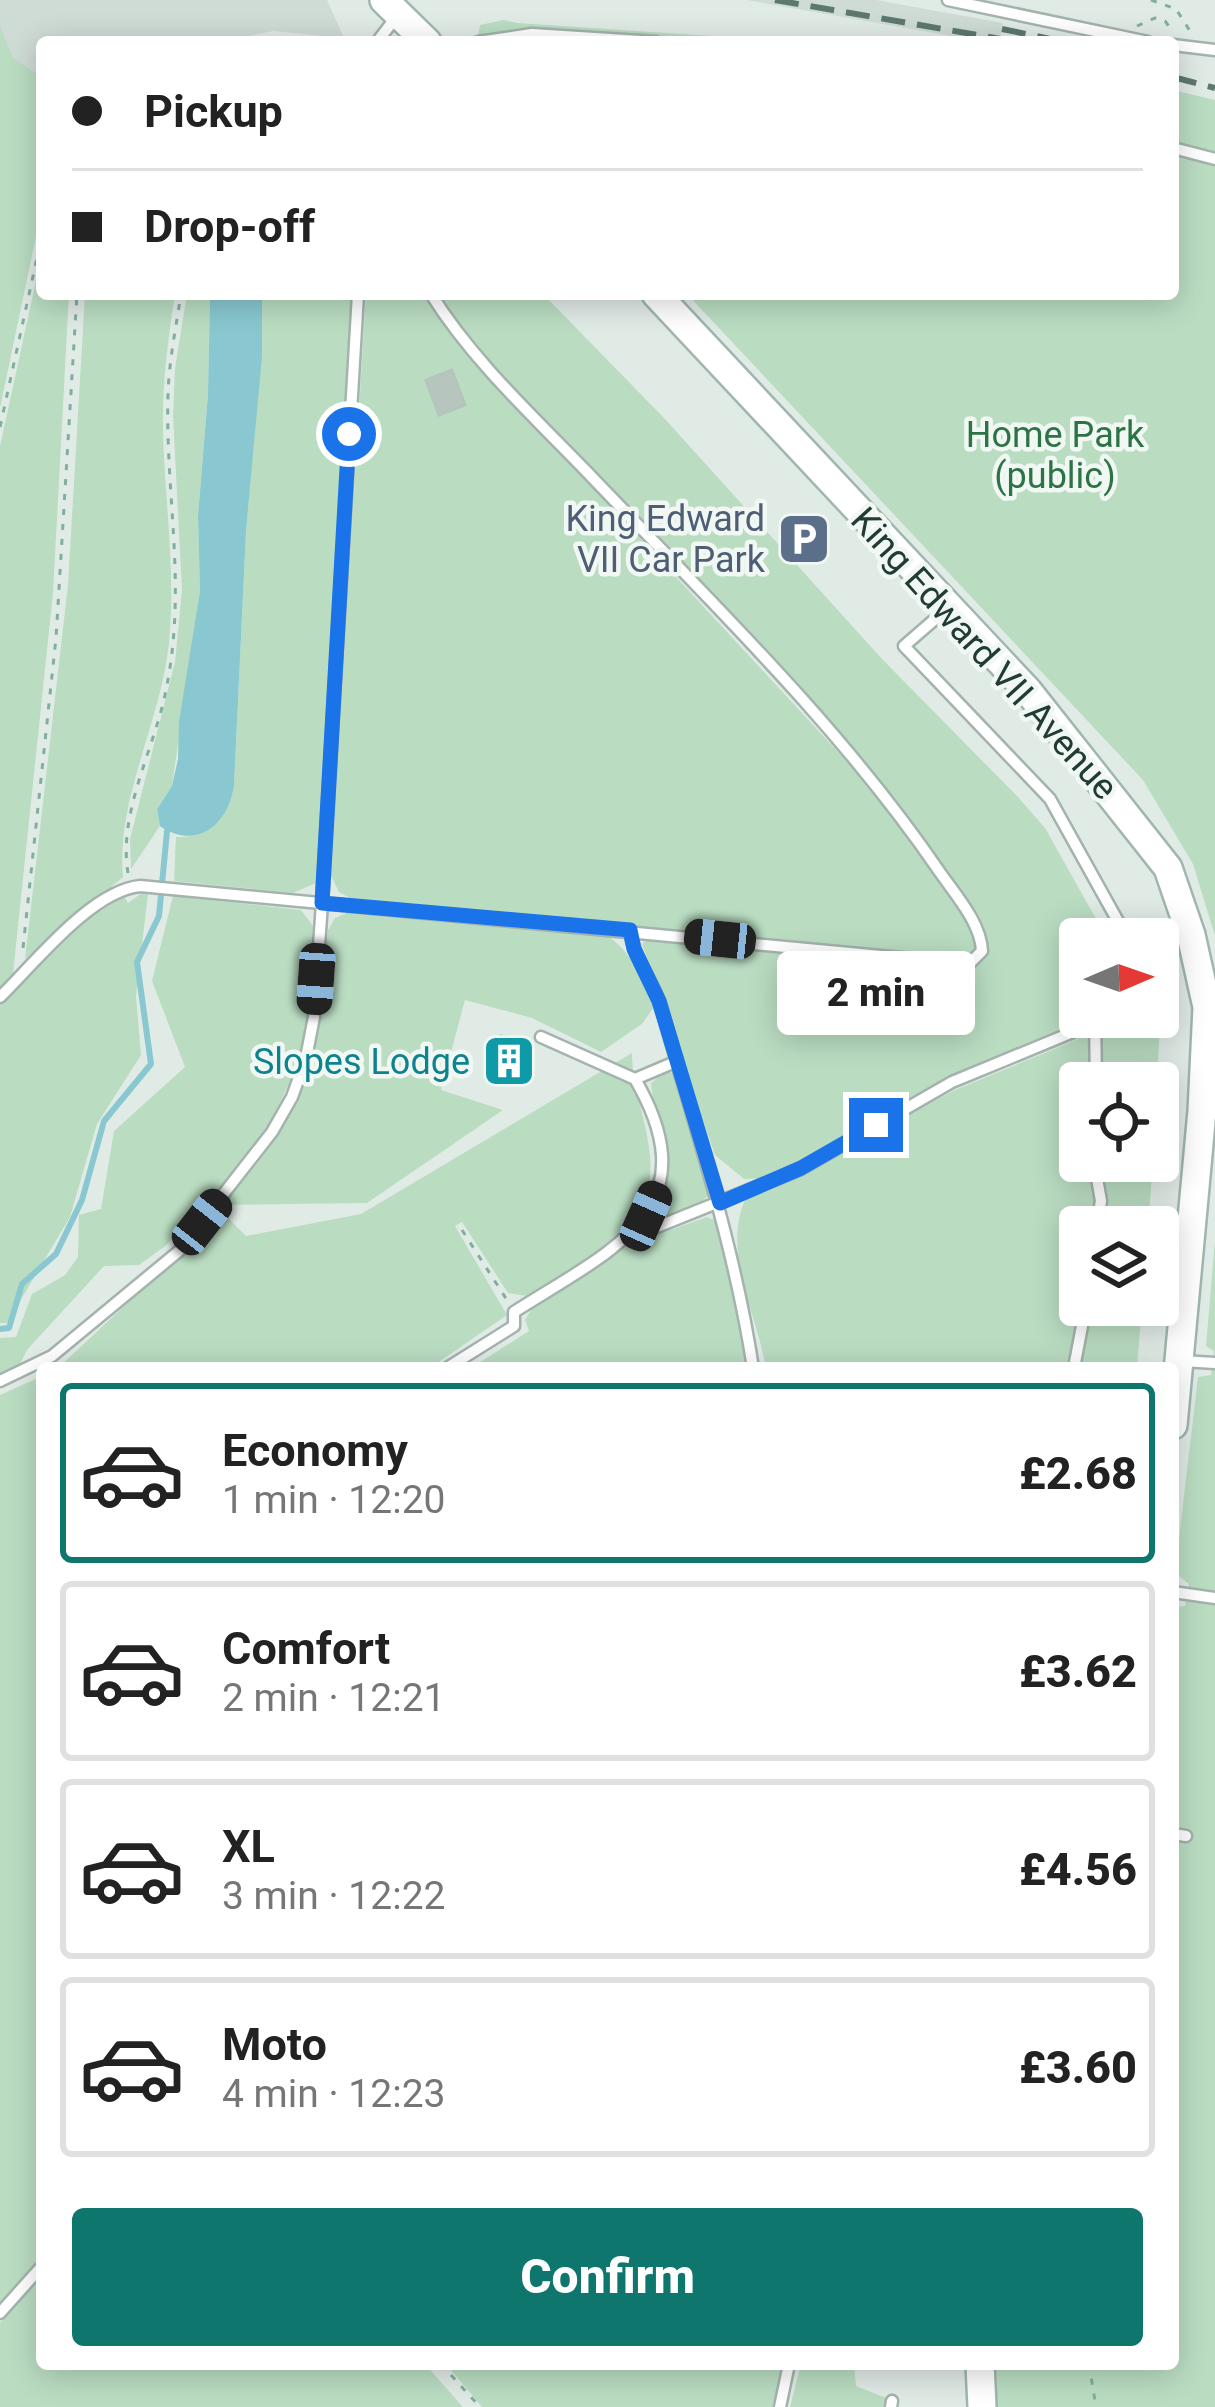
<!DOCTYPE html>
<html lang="en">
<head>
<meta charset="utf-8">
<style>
	body { margin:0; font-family:Roboto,sans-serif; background:#f6f6f6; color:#222; height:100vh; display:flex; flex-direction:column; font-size:45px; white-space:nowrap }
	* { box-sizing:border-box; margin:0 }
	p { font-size:39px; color:#767676 }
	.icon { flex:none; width:66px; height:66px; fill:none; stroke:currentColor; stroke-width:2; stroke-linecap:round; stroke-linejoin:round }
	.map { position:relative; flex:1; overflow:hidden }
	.drawer { position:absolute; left:36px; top:1362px; width:1143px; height:1008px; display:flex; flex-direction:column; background:#fff; border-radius:12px; box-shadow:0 6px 30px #0003 }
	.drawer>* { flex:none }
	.guide { position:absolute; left:36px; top:36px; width:1143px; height:264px; border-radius:12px; box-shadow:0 6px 30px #0003; display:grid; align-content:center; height:264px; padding:0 36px; background:#fff }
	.needle { width:78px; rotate:88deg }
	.buttons { position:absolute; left:1059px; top:918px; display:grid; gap:24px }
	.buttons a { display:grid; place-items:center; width:120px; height:120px; border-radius:12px; background:#fff; box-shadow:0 6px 30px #0003; font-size:60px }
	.end { position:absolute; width:54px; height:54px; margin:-27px; border:15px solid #1a73e8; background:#fff; box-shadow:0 0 0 6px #fff }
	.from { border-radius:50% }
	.bubble { position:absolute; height:84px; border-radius:12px; background:#fff; box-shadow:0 6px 30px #0003; font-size:39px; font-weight:800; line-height:84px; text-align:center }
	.car { position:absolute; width:36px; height:72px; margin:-36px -18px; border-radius:15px; box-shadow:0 0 9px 3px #0007; background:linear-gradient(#222 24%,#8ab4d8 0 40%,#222 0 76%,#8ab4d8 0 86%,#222 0) }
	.guide b { display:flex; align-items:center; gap:42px; height:114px; font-size:45px }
	.guide b+b { border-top:3px solid #e0e0e0 }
	.guide i { width:30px; height:30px; background:#222 }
	ul { padding:21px 0 0; list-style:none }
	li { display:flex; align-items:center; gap:36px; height:180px; margin:0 24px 18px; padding:0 12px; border:6px solid #e0e0e0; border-radius:12px }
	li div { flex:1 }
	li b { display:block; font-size:45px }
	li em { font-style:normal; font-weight:800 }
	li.active { border-color:#0f766e }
	li>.icon { width:108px; height:108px; stroke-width:1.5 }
	.action { display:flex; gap:24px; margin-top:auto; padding:24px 36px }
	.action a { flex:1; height:138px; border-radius:12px; background:#0f766e; color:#fff; font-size:48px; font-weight:800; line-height:138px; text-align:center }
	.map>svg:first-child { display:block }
	.built { fill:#cfdbd5 }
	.green { fill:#baddc2 }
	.water { fill:#89c8d0 }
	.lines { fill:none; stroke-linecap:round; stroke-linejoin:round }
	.stream { stroke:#89c8d0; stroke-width:6 }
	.building { fill:#b6c6bf; stroke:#b3c5bd; stroke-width:3 }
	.service-casing { stroke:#a4b3ad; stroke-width:15 }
	.secondary-casing { stroke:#9fb7ae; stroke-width:32 }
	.path { stroke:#81af9f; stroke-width:3; stroke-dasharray:6 9; stroke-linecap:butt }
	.service { stroke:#fff; stroke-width:10 }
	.secondary { stroke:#fff; stroke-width:27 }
	.rail { stroke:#5c786f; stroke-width:6; stroke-dasharray:24 12; stroke-linecap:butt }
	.route { stroke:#1a73e8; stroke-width:15 }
	.labels { text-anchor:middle; stroke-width:9; stroke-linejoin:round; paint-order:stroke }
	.park-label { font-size:36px; fill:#2c7345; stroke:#f1f8f4 }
	.service-label { font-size:36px; fill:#4e5e75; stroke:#f1f8f4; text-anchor:end }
	.street-label { font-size:36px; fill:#213c34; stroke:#f1f8f4 }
	.culture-label { font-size:36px; fill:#0d838f; stroke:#f1f8f4; text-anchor:end }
</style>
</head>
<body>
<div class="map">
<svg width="1215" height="2407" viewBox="0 0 1215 2407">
	<rect width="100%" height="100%" fill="#e1ebe6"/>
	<path class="built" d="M0,0H327L344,38L273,31L221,42H42V77L11,79L0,49Z
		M747,0H876L1003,23L1000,42H985Z"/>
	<path class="green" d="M504,20L517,23L802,42H477L480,25Z
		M0,26L13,58L42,77V208L0,408Z
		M1173,90L1215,100V936L1193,864L1143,780L687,294H1173Z
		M42,253V294H69L53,593L13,974L0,989V446Z
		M85,294H175C168,340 162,385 163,432C165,503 176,572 169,643C161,722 116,798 123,877L25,959L68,585Z
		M187,294H210L208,394L198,516L200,591L172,786L157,809L160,826L131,869L130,839L175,662L182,590L173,416L175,368Z
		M262,294H351L318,882L293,893L174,881L176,837C208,838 229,817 234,786L246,531L261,356Z
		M366,294H425L507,394L876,793L975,933V951L966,956L949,957L350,898L339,892L331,876Z
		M437,294H543L665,419L882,659L1018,797L1045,828L1104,933V939H1080V1016L1074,1023L958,1072L768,1178L744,1179L715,1155L642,944L651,936L963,967L984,939L887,793L494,369Z
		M143,892L148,894L136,996L141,1055L97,1124L70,1217L7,1323H0V1005L82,923L124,896L128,903Z
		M173,896L301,910L313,926L309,1008L300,1060L267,1131L225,1187L164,1247L139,1265L104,1266L27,1350L18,1368L0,1376V1338L16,1337L32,1294L65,1275L78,1257L79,1215L101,1209L114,1131L185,1067L152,981Z
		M351,911L600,932C627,944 646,980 654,1007L642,1024L601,1052L532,1018L465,1000L441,1090L503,1110L367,1203L223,1205C249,1174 277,1142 294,1106C321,1051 322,989 328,930L335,918Z
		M1158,969L1162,982L1157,1083H1080V1161H1153L1148,1227H1080V1305H1142L1137,1368H766C757,1315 722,1252 745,1200L955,1090L1078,1039L1097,1017H1158Z
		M632,1053C632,1088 647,1120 650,1156C658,1231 580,1262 527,1296L508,1293L462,1222L455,1226L507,1315L430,1368H58L198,1237L228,1218L246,1236L361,1214Z
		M666,1071L679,1075L712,1193L694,1207L650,1223L662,1172L651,1083Z
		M707,1217L721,1223L753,1368H471L529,1331L525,1320L532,1308L631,1244Z
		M1215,1240V2407H995L994,2364H1173V1607L1185,1606L1189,1584L1175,1573L1198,1377L1211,1375L1214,1351L1206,1346Z
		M42,1376V2260L0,2305V1395Z
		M42,2277V2364H425L463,2407H0V2323Z
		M446,2364H787L778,2407H482Z
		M801,2364H854L856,2386L886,2398V2407H790Z"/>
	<path class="water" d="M210,294H262V356L246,531L234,786C228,825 196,851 160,826L157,809L172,786L178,759L179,722L200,591L198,516L208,394Z"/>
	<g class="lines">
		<path class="stream" d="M0,1329L9,1328L22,1284L56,1254L82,1200L104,1121L151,1064L137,962L159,916L167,831"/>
	</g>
	<path class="building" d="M452,370L465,405L439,415L426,380Z
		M501,1036L526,1041L517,1085L492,1080Z"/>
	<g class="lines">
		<g class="service-casing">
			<path id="service" d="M948,0L1148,42
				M377,42L397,16
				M478,42L532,34L656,42
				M1173,45L1215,50
				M1173,148L1215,159
				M949,607L904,646L1050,799L1120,925L1119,939
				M630,930C633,958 653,980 661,1007C695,1128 734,1244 753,1368
				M0,997C34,964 91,891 140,886L945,962H971L982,951C981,923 955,894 939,871C840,726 709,600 588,473C533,416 473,361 431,294
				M1095,1017L1096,1083
				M541,1037L635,1079L675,1062
				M1094,1161L1101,1201L1096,1227
				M627,1239L801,1169L952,1082L1073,1032L1091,1017
				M1182,1361L1215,1363
				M447,1368L514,1326V1312C611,1250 712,1211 635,1079
				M1074,1368L1086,1305
				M0,1381L52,1356L179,1251L272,1132L292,1097L306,1058L314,1017L322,903L358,294
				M1173,1592L1215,1598
				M1173,1834L1186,1836
				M0,2313L42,2266
				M780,2407L789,2364
				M891,2407L892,2401"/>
		</g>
		<g class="secondary-casing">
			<path id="secondary" d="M384,0L427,42
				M656,294L1028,691L1168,868L1191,935L1207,1007L1202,1111L1173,1425
				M980,2364L982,2407"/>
		</g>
		<path class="path" d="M1151,0L1176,9L1190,31
			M1137,26L1155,18L1165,21L1173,32
			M40,77L42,81
			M0,427L42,235
			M128,873C118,814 153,751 165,695C188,588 165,499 168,394C169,361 176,327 181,294
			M23,948L56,638L77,294
			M462,1230L507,1300
			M441,2364L480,2407
			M1089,2364L1096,2407"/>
		<use href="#service" class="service"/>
		<use href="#secondary" class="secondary"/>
		<path class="rail" d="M775,0L1018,42
			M1002,29L1065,42
			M1173,77L1215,88"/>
	</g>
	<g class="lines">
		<path class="route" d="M349,434L322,903L630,930L634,949L659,1001L720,1203L801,1168L876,1125"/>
	</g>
	<defs>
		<g id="parking-square" transform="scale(2.7)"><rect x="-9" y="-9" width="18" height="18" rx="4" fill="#5c6f8a" stroke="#f1f8f4"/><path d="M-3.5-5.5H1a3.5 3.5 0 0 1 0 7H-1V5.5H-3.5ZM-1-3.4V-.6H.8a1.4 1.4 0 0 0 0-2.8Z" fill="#fff"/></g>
		<g id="building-square" transform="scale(2.7)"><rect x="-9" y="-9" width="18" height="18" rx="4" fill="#0f9aa8" stroke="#f1f8f4"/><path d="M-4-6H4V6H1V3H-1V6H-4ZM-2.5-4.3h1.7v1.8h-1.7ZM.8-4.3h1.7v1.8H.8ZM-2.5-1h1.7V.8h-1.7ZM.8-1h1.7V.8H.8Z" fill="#fff"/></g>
	</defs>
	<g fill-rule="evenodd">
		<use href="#parking-square" x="804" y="539"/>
		<use href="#building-square" x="509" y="1061"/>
	</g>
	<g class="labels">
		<g class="park-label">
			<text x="1055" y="447">Home Park<tspan x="1055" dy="41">(public)</tspan></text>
		</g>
		<g class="service-label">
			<text x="765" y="531">King Edward<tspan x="765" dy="41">VII Car Park</tspan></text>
		</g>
		<g class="street-label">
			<text transform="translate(985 653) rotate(48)" y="13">King Edward VII Avenue</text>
		</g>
		<g class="culture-label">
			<text x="470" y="1074">Slopes Lodge</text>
		</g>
	</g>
</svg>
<div class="buttons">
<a><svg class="needle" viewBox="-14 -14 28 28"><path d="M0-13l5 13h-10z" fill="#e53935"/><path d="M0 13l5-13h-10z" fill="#767676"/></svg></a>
<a><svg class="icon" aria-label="locate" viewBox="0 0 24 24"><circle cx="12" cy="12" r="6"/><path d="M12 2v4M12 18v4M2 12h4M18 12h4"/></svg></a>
<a><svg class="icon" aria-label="layers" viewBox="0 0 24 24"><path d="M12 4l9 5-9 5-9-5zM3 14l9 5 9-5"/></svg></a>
</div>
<i class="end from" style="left:349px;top:434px"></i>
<i class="end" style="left:876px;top:1125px"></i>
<div class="bubble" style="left:777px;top:951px;width:198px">2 min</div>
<i class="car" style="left:720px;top:939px;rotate:276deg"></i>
<i class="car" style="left:316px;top:979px;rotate:184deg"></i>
<i class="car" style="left:646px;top:1216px;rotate:24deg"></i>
<i class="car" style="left:202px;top:1222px;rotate:38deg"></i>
<div class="guide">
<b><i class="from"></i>Pickup</b>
<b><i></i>Drop-off</b>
</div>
<section class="drawer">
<ul>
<li class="active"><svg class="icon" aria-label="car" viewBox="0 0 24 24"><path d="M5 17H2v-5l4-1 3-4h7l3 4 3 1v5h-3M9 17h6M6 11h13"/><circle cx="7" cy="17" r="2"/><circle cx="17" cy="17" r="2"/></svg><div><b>Economy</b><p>1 min · 12:20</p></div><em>£2.68</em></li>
<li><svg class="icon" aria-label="car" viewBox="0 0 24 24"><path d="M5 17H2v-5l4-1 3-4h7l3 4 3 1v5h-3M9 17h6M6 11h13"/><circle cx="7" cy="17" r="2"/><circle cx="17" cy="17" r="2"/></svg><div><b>Comfort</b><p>2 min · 12:21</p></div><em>£3.62</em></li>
<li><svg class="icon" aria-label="car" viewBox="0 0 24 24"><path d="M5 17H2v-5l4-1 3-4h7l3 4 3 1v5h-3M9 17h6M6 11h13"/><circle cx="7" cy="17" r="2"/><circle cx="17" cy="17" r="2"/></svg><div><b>XL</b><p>3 min · 12:22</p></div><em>£4.56</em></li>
<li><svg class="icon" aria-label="car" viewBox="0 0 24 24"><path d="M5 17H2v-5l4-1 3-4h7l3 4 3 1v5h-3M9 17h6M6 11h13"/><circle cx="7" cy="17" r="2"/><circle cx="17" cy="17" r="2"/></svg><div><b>Moto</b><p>4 min · 12:23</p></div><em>£3.60</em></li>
</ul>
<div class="action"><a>Confirm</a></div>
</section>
</div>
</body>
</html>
